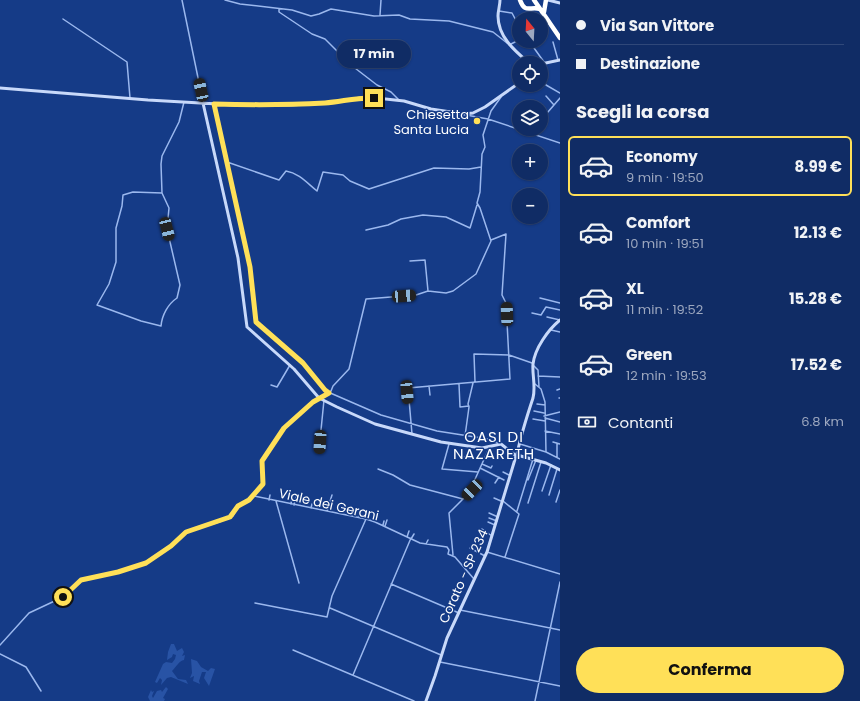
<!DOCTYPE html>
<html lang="it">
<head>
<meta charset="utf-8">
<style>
	body { margin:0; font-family:Poppins,sans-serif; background:#1e386e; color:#f1f3f6; height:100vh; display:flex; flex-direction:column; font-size:15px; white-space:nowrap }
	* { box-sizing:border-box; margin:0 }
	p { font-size:13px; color:#9ca7bf }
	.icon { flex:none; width:22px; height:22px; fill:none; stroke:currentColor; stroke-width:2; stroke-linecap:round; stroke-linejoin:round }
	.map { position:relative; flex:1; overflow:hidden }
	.drawer { display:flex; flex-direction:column; background:#102c65; width:300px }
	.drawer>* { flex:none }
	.guide { display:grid; align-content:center; height:88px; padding:0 16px; background:#102c65 }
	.needle { width:26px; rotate:342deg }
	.fabs { position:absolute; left:512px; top:12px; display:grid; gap:8px }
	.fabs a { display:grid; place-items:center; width:36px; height:36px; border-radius:50%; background:#102c65; box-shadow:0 1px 3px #0004,0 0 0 1px #304879; font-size:20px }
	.end { position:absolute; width:18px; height:18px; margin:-9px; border:5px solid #ffe058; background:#111; box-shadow:0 0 0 2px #111 }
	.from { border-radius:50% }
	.bubble { position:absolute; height:28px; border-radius:14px; background:#102c65; box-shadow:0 1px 3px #0004,0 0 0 1px #304879; font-size:13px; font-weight:700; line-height:28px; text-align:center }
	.car { position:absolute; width:12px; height:24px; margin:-12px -6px; border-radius:5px; box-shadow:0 0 3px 1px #0007; background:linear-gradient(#222 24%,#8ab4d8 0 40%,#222 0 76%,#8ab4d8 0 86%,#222 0) }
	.guide b { display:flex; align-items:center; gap:14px; height:38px; font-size:15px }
	.guide b+b { border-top:1px solid #304879 }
	.guide i { width:10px; height:10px; background:#f1f3f6 }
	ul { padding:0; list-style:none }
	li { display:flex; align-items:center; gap:12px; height:60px; margin:0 8px 6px; padding:0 8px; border:2px solid transparent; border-radius:6px }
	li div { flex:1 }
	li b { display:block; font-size:15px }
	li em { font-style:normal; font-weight:700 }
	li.active { border-color:#ffe058 }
	li>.icon { width:36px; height:36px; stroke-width:1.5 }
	h2 { padding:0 16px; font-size:18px; line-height:48px }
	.pay { display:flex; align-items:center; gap:10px; height:44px; padding:0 16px; font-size:15px }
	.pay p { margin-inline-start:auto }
	.button { display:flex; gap:8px; margin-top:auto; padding:8px 16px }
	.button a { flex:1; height:46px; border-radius:24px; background:#ffe058; color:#111; font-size:16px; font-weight:700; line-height:46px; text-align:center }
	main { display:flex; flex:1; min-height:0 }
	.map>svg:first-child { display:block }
	.green { fill:#2853a5 }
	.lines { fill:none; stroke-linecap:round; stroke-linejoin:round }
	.street { stroke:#9bb8ee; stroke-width:1.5 }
	.secondary { stroke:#c8d9fa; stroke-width:3 }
	.highway { stroke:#fff; stroke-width:4.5 }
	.route { stroke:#ffe058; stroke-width:5 }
	.poi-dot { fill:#ffe058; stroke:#153b87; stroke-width:1.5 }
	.labels { text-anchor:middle; stroke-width:3; stroke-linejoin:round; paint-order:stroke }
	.poi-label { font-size:13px; fill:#fff; stroke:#153b87; text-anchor:end }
	.street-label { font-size:13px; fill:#fff; stroke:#153b87 }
	.quarter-label { font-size:15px; letter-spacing:1px; fill:#fff; stroke:#153b87 }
</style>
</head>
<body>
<main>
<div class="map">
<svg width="560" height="701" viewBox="0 0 560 701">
	<rect width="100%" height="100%" fill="#153b87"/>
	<path class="green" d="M171,644H174L177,651L182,648L184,652L182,656L185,655L184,660C179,661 176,667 172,671L178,679L186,680L188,684L171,677L167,678L161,685L162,680L160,678L157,683L155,682L163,664L166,662L172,663L175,659L176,655L173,654L172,657L167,660L168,652Z
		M191,659L197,661L201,667L208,671L211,668L215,669L209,686L204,678L206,672H202L199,681L200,684L193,681L194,676L190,678L192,673Z
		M166,687L168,689L163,698L165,699L164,701H150L148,697L151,690L152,692L154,691L152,696L153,698L157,691L161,690L162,692Z"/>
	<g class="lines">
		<path class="street" d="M182,0L203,102
			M225,0L240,4L292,10L311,16L319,14L331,9L374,16L399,15L410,19L449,21L493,32L507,43
			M279,9V12L312,34L325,39L351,65L377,85L391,92L399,100
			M499,11L512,13L519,26
			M380,15L381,0
			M63,19L127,62L130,98
			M529,41L544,62
			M553,42L558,60
			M511,44L519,40
			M541,78L546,85L560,93
			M546,96L554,105
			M214,104L250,267L255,322L303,363L328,392L381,415L437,431L488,439L498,443
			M466,115L488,119L560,143
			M541,120L560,98
			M227,162L279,180L286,171C299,173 308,184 317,191L323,172L343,175L350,181L369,189L434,168L469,169L481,167
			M162,193L133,192L123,195L122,206L116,228V262L109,284L97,305L141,321L161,326C162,315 168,304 177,298L180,285L167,229L169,208L162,193L161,164L162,156L179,122L184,102
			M366,230L388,225L401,219L423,215L446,217L470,228L477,205
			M410,261L425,260L428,291
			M540,298L560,303
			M532,313L541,315L546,307L560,310
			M547,317L560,320
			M551,330L560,332
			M533,365L538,370L539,387
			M538,376L560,377
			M475,382L474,354L509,355L532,363
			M459,384L460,407L469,406
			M535,384L541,389L545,402L546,452
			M271,385L277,387L290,365
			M429,386L430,395
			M557,390L560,389
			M559,398H560
			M537,404L545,405
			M534,411L544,413
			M544,416L560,412
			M545,418L560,422
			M533,419L545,421
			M545,431L560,434
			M412,434L408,388L510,379L506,303L502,295L506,234L491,240
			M465,436L469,407L468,404L473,383
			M553,442L560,444
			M449,444L442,469L478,472
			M520,444L546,452L560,459
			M319,450L324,400
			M464,457L483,459
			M557,457V443
			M482,464L491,468L492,466
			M480,468L504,480
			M378,469L393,475L410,485L463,499
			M503,472L509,475
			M528,480L536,460
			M495,483L499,477
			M542,491L551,465
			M549,495L557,469
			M254,496L366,519L375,522L420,543L447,547L449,550L448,554L455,557L474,579
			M494,498L501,501
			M269,500L270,495
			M276,501L299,583
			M503,501L519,514L505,557
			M556,502L560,490
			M528,503L541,462
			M291,504L293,494
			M294,505L296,497
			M311,508L312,504
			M327,511L332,495
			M517,511L533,459
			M489,513L498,517
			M359,517L360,512
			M489,518L497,521
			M365,519L369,511
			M375,522L377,517
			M488,522L495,525
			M383,525L384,521
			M385,526L387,520
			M482,529L492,536
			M407,537L409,531
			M411,539L414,534
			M426,544L428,540
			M470,548L485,556
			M487,552L560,574
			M453,555L449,513L472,490V486L490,446
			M391,584L459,613
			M255,603L327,617L332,596L366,519
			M330,608L441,655
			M460,610L560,630
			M0,645L29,613L61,598L81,581L117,572L146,563L171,546L186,532L219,522L233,516L238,507L249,500L263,484L262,461L284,428L313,402L331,391L333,386L349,369L366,299L416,295L428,291L446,293L453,291L476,274L491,241L480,208L477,203L480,192L482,154L485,147L483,135L491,111L501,97
			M293,650L414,701
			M0,654L26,667L41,691
			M440,662L560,686
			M353,675L411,538
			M535,701L560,582"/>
		<path class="secondary" d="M500,0C500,5 498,11 498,16C498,37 515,51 529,63
			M548,0L560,3
			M541,64L560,60
			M0,88L148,100L235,105H289L327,103L367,97L404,101L431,109L464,114L473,113L485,107L519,83
			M203,103L238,258L247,327L294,369L319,398L337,407L375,424L441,442L482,448L501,444L515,455
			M517,454C521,435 527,416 533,398C536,386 532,375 533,364C535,348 548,330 560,320
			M517,455L546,463L560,470
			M426,701L435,676L447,638L487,552L516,456"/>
		<path class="highway" d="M520,0C525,14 530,6 540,9
			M534,0L560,38
			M544,12L546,0"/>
	</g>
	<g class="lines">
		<path class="route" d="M63,597L81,580L118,572L146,563L171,546L186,532L230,517L238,506L249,500L263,484L262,461L284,428L313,402L329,393L325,390L303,363L256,322L250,267L214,104C251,105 287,105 325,103C341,102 357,97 374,98"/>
	</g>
	<circle class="poi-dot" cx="477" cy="121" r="4"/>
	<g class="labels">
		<g class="poi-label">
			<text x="469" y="119">Chiesetta<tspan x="469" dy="15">Santa Lucia</tspan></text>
		</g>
		<g class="street-label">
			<text transform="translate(329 504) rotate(13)" y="5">Viale dei Gerani</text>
			<text transform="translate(463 576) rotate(-66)" y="5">Corato - SP 234</text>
		</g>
		<g class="quarter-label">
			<text x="494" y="442">OASI DI<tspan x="494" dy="17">NAZARETH</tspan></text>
		</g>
	</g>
</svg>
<div class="fabs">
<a><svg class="needle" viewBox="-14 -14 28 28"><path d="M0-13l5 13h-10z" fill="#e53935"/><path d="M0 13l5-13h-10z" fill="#9ca7bf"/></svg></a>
<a><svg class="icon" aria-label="locate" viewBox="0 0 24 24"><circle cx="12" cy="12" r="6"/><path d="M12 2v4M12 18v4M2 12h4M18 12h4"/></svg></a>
<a><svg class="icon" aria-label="layers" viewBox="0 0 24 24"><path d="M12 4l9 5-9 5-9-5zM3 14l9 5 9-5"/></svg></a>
<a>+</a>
<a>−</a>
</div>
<i class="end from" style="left:63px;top:597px"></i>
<i class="end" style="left:374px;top:98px"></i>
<div class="bubble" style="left:337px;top:40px;width:74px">17 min</div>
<i class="car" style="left:201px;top:90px;rotate:348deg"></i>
<i class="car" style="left:167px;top:229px;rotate:166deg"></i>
<i class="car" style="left:404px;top:296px;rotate:86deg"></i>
<i class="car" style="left:507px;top:314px;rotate:358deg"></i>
<i class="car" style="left:407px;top:392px;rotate:175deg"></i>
<i class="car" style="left:320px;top:442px;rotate:184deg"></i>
<i class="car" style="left:472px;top:490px;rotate:224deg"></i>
</div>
<section class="drawer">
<div class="guide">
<b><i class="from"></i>Via San Vittore</b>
<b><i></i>Destinazione</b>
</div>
<h2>Scegli la corsa</h2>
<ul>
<li class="active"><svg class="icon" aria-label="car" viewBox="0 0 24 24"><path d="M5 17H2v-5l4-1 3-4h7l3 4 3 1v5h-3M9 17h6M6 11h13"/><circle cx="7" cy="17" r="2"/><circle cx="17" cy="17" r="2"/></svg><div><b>Economy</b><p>9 min · 19:50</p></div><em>8.99 €</em></li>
<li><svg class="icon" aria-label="car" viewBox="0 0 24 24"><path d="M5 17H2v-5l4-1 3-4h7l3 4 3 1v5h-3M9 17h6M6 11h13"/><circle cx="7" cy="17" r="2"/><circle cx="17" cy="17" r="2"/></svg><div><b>Comfort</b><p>10 min · 19:51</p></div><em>12.13 €</em></li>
<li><svg class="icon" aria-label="car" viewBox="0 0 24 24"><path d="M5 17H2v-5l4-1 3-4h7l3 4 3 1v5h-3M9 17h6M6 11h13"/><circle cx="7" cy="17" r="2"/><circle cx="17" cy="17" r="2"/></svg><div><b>XL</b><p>11 min · 19:52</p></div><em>15.28 €</em></li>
<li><svg class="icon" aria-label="car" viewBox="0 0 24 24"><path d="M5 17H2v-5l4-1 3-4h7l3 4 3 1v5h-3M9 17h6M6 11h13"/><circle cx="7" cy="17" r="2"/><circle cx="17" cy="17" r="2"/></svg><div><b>Green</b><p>12 min · 19:53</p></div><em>17.52 €</em></li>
</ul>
<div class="pay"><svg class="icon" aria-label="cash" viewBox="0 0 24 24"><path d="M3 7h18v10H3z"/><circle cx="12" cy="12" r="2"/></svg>Contanti<p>6.8 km</p></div>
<div class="button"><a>Conferma</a></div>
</section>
</main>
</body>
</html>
